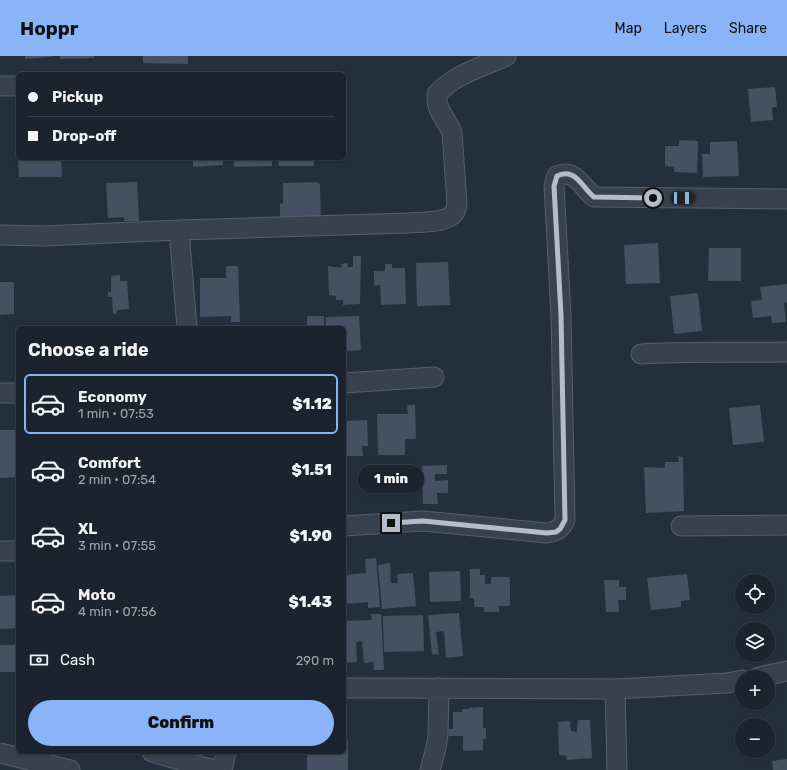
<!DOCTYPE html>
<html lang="en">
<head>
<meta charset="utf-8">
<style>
	body { margin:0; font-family:Rubik,sans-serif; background:#242b36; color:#f1f3f6; height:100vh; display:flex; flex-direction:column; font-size:15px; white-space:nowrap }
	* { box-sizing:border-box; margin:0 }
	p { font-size:13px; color:#a0a4aa }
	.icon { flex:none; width:22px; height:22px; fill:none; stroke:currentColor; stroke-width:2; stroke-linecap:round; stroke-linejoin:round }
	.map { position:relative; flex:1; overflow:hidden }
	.sheet { position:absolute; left:16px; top:270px; width:330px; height:428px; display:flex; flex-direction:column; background:#1b232e; border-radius:6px; box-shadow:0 1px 3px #0004,0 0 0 1px #39404a }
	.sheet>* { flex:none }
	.banner { position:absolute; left:16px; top:16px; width:330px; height:88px; border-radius:6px; box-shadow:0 1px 3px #0004,0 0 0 1px #39404a; display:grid; align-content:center; height:88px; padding:0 12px; background:#1b232e }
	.buttons { position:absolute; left:735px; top:518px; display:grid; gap:8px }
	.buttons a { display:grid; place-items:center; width:40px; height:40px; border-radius:50%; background:#1b232e; box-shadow:0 1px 3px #0004,0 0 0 1px #39404a; font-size:20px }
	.end { position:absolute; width:18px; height:18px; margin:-9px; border:5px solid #b4bcc9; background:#111; box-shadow:0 0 0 2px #111 }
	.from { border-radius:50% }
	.bubble { position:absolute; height:28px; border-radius:14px; background:#1b232e; box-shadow:0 1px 3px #0004,0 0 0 1px #39404a; font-size:13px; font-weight:800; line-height:28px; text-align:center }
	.car { position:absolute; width:12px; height:24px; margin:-12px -6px; border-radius:5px; box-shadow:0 0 3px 1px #0007; background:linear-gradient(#222 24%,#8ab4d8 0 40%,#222 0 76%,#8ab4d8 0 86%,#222 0) }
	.banner b { display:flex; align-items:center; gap:14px; height:38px; font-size:15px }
	.banner b+b { border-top:1px solid #39404a }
	.banner i { width:10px; height:10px; background:#f1f3f6 }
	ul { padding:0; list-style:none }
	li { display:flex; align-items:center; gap:12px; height:60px; margin:0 8px 6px; padding:0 4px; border:2px solid transparent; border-radius:6px }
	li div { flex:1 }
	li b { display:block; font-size:15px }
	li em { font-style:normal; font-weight:800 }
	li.selected { border-color:#8ab4f8 }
	li>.icon { width:36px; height:36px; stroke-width:1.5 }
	h2 { padding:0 12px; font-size:18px; line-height:48px }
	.pay { display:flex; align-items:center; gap:10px; height:44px; padding:0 12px; font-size:15px }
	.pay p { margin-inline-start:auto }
	.cta { display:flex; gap:8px; margin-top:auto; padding:8px 12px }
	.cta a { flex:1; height:46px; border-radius:24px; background:#8ab4f8; color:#111; font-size:16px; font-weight:800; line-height:46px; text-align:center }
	header { display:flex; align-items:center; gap:24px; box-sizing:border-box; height:56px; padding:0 20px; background:#8ab4f8; color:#111 }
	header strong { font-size:19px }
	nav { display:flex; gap:22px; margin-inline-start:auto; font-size:14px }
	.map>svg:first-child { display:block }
	.building { fill:#455162 }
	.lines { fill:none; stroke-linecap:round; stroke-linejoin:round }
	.minor-casing { stroke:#565f6c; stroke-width:21 }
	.minor { stroke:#38414e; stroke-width:19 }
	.route { stroke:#b4bcc9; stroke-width:5 }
</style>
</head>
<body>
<header>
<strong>Hoppr</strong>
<nav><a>Map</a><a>Layers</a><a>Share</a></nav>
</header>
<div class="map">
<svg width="787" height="714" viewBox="0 0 787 714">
	<rect width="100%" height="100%" fill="#242f3e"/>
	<path class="building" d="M25,0H52V1L25,3Z
		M60,0H94V2L60,3Z
		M143,0H188V8L143,7Z
		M775,31L777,51H772L773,64L751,66L748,33Z
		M679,84L698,85L697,117L674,116V111L665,110V90H679Z
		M737,85L739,120L703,121L702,98H710V86Z
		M18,102H61L62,121H19Z
		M193,102H223V109L193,111Z
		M234,102H272V110L234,111Z
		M278,102H314V110H279Z
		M137,126L139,165H124V161L108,162L106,127Z
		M315,126L320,128L321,165L280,166V148L283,147V127Z
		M658,187L660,227L626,228L624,189Z
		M709,192H741V225H708Z
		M353,200H361L360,248L343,249V244H336V240L329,239L328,210L342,212L341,208L347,207L348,211H353Z
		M448,206L450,249L417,250L416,207Z
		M385,208H392V212H405L406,248L381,249L380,229L374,230V215H385Z
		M226,210H238L240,266H231V260L200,261V222H226Z
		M120,219V225H127L129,253L117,254V258H113L112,241H108V236H111V220Z
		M0,226H14V258L0,259Z
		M787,228V246L784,247L786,266L772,267L771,260L753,262L751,245L762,244L760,231Z
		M698,237L702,275L674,278L670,240Z
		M307,260H324V272H307Z
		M359,260L361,294L344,295V272H326V261Z
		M407,349H415L416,383H405V399H378L377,358H408Z
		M760,349L764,386L733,389L729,352Z
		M367,364L368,390H362L363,400H344V365Z
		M0,374H18V421L0,422Z
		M678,400L683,401L684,455L646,457L644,411L665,412V406H679Z
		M447,409V418H435V425L448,424V437H437L438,448H423L422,410Z
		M376,502L380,551L368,552V546L344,548V515H346V519L366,517L365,503Z
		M390,507L391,527H398L397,518L413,517L416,550L382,553L378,509Z
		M470,513H480V519H485V528H491V521H510V550H499V556H484V551H474V542H470Z
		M460,515L461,545L430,546L429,516Z
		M687,518L690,544L681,545V551L651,554L647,522Z
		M604,524H619V531H626V544H618L619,556H606Z
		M18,539V572L0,573V540Z
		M459,557L463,600L446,602L444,575L436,576L439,599L432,598L428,559Z
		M371,558H381L384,614H374L373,606L364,607L362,585L356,586L357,606L344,607V565L372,564Z
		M423,559L424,595L384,596L383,560Z
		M0,589H18V616H0Z
		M483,651V672H486V683H483V694L463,695V680H449V673H453V656H462V653H469V652Z
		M578,664H590L592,702L566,704L567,700L559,699L558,666L570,665L571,675L577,676Z
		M344,684H348V714H307V696H344Z
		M787,703V714H773L772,705Z"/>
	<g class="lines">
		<g class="minor-casing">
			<path id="minor" d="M0,30H18
				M179,174L187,272
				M0,179L44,180L179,174L408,167C420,166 447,167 454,157C456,155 456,151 457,148L452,76L439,53L437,45V38C455,18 482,11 506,0
				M641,298C690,295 738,297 787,296
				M344,327L434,321
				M0,337H18
				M344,470L423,465L547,477C557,475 561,473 565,464L561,259L554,130L557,120C575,112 582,131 594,141L787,143
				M681,470L787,469
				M0,495H18
				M759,621L787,615
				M344,632L615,633L617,714
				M615,633L727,627L742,624
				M152,696L214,714
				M0,697L70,714
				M222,714L226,696
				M430,714L436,692L438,679L439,632"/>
		</g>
		<use href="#minor" class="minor"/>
	</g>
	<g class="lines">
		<path class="route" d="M391,467L423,465L547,477L556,476L560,473L565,464L561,259L554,130L557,120C575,111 582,131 594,141L653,142"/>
	</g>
</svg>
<div class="buttons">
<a><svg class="icon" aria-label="locate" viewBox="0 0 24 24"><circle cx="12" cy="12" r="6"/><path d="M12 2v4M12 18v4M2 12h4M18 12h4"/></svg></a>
<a><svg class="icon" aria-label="layers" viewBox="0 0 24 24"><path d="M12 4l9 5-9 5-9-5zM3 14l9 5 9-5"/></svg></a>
<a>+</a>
<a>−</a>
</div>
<i class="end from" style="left:653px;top:142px"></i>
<i class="end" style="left:391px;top:467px"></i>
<div class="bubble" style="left:358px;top:409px;width:66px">1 min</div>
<i class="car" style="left:683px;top:142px;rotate:90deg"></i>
<div class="banner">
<b><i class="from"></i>Pickup</b>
<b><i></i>Drop-off</b>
</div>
<section class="sheet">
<h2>Choose a ride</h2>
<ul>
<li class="selected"><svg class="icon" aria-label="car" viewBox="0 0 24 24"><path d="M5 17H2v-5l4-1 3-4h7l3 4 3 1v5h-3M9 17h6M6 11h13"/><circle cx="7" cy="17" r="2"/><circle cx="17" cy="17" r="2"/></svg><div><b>Economy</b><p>1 min · 07:53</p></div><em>$1.12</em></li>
<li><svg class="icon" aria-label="car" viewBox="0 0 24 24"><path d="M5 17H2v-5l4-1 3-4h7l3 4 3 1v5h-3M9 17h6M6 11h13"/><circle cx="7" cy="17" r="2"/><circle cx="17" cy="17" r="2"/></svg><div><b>Comfort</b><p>2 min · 07:54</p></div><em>$1.51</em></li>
<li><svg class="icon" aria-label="car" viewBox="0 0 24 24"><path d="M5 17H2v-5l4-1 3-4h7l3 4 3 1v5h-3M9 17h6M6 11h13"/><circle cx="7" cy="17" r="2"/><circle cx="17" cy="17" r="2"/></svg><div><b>XL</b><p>3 min · 07:55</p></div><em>$1.90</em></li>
<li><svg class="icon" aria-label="car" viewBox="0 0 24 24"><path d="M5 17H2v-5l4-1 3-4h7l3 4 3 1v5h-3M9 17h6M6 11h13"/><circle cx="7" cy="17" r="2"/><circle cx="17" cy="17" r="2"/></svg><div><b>Moto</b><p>4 min · 07:56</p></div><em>$1.43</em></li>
</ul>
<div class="pay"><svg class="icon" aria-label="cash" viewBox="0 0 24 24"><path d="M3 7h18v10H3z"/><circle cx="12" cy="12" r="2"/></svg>Cash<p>290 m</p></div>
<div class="cta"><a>Confirm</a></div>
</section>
</div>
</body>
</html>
